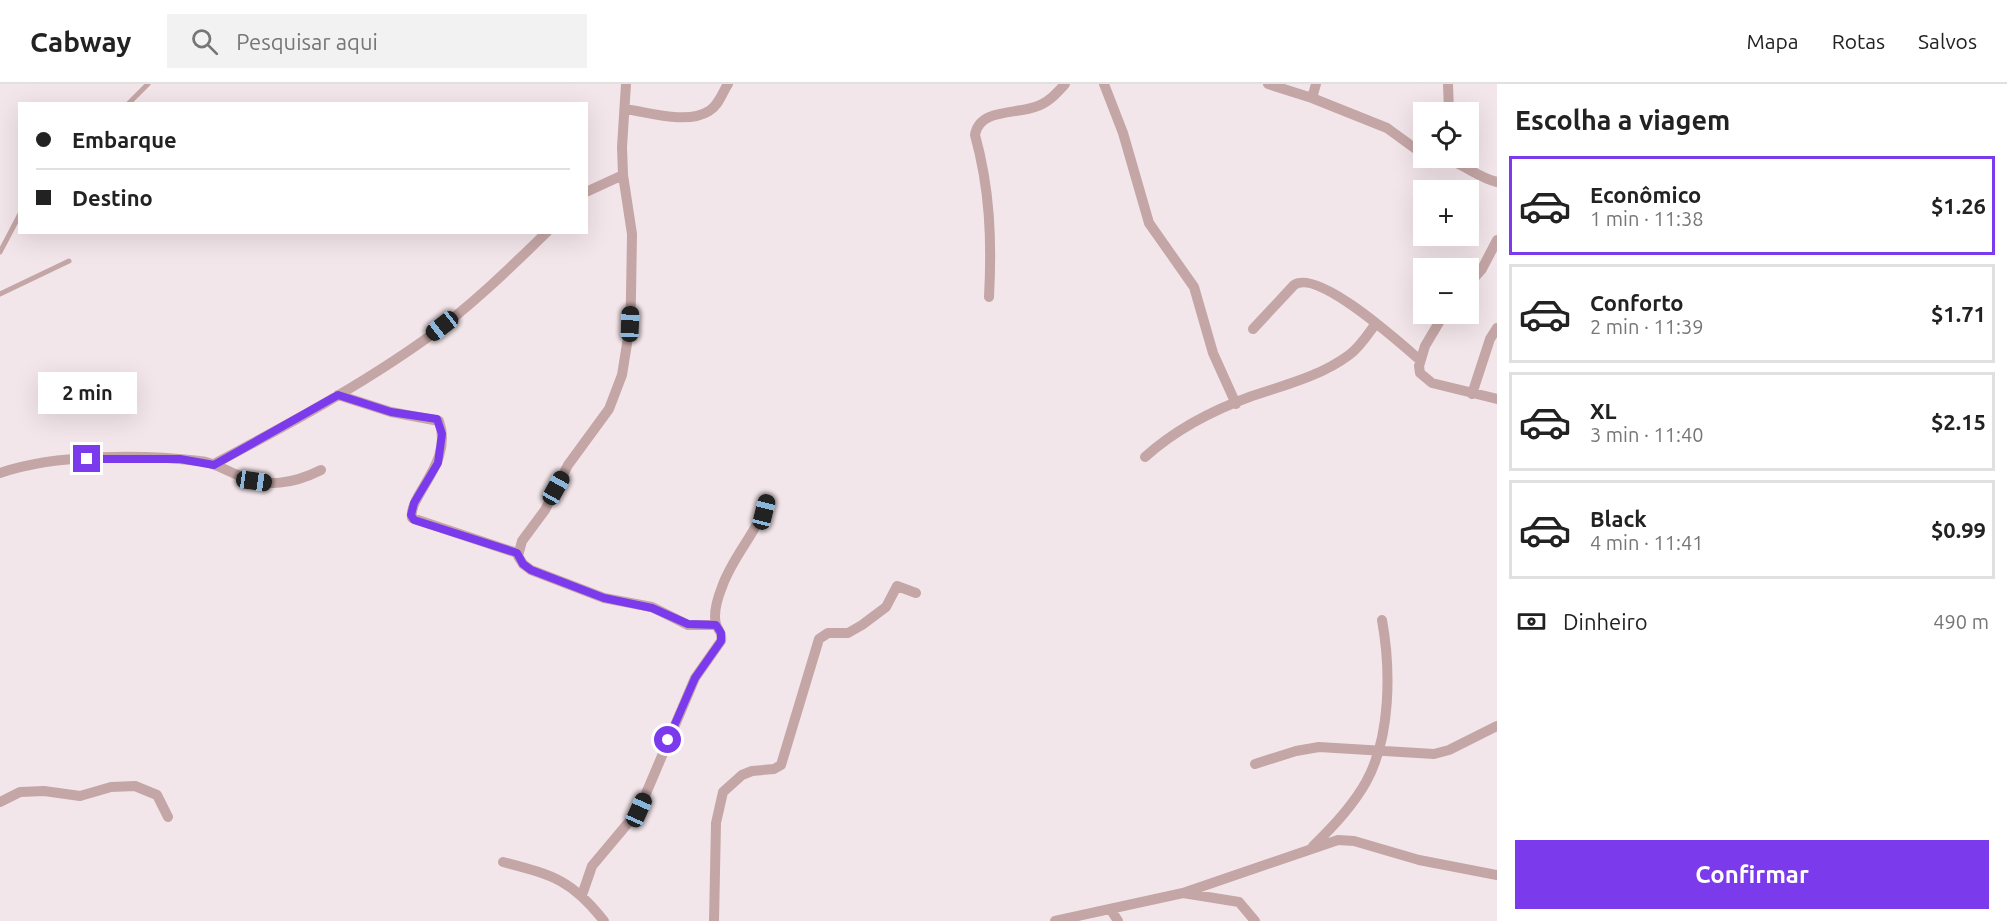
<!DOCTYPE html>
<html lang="pt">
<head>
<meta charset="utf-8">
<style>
	body { margin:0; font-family:Ubuntu,sans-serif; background:#f2f2f2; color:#222; height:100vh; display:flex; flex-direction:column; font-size:22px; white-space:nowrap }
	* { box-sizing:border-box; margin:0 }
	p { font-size:20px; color:#767676 }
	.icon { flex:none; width:33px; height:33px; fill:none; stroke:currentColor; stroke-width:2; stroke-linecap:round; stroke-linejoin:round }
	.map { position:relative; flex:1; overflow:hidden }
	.details { display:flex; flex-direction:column; background:#fff; width:510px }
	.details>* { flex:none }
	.guide { position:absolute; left:18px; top:18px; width:570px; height:132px; border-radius:0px; box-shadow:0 6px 24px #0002; display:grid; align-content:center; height:132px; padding:0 18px; background:#fff }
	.buttons { position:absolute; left:1413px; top:18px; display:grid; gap:12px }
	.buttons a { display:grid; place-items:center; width:66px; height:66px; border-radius:0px; background:#fff; box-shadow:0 6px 24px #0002; font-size:30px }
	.end { position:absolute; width:27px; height:27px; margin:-14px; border:8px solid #7c3aed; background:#fff; box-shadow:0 0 0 3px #fff }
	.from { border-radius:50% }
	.bubble { position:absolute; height:42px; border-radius:0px; background:#fff; box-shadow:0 6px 24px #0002; font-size:20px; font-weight:600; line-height:42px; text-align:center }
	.car { position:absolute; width:18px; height:36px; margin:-18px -9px; border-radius:8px; box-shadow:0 0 4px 2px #0007; background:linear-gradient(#222 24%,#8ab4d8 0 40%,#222 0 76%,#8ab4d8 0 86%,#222 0) }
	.guide b { display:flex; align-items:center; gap:21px; height:57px; font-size:22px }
	.guide b+b { border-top:2px solid #e0e0e0 }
	.guide i { width:15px; height:15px; background:#222 }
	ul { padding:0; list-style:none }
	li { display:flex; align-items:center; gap:18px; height:99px; margin:0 12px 9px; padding:0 6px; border:3px solid #e0e0e0; border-radius:0px }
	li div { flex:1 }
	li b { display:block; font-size:22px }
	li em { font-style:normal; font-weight:600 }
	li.active { border-color:#7c3aed }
	li>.icon { width:54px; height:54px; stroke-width:1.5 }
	h2 { padding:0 18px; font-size:27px; line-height:72px }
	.pay { display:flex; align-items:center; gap:15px; height:66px; padding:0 18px; font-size:22px }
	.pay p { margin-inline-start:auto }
	.button { display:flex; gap:12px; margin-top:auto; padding:12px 18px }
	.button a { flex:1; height:69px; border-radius:0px; background:#7c3aed; color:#fff; font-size:24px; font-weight:600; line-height:69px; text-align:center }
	header { display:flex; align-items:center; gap:36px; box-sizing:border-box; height:84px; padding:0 30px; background:#fff; border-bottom:2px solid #e0e0e0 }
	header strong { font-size:28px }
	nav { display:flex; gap:33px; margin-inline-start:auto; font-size:21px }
	.search { width:420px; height:54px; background:#f2f2f2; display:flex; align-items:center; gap:15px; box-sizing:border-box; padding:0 21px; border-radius:0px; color:#767676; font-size:22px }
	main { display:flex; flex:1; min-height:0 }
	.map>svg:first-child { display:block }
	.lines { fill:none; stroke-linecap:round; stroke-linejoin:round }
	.lane { stroke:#c5a6a6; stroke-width:5 }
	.street { stroke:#c5a6a6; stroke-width:10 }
	.route { stroke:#7c3aed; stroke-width:8 }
</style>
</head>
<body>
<header>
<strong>Cabway</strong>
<div class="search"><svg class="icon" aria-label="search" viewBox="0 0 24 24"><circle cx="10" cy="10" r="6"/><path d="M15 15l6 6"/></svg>Pesquisar aqui</div>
<nav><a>Mapa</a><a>Rotas</a><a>Salvos</a></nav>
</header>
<main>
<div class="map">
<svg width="1497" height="837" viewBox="0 0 1497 837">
	<rect width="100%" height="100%" fill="#f3e6eb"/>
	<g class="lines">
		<path class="lane" d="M128,20L148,0
			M0,168L20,130
			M0,210L69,177"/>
		<path class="street" d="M626,0L622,63L623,91L632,150L631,212L630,241L622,291L609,325L568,381L545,426L522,457L518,472L523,480L531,486L604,514L652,523L688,541H716
			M1104,0L1123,49L1149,139L1194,203L1213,269L1236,320
			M1268,0L1312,14L1387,44L1424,71
			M1448,0L1449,28
			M1312,14L1316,0
			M625,25C648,28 687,41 709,27C719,21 722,9 728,0
			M1438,74C1461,76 1475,93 1497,98
			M586,108L623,91
			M1468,201L1482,185L1497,156
			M989,213C992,157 990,105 975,51C979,25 1015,30 1035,23C1048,19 1056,10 1065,0
			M1444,230L1425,262L1419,282L1420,289L1432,299L1497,315
			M1253,245L1294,201C1318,184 1401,260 1420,276
			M1472,310L1490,255L1497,244
			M338,311L391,328L439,337C454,379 408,411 412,434L517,469
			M1145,373C1176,345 1213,326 1252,312C1285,301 1321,292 1349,271C1360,263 1368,250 1376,239
			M214,380C287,341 360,302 427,254C470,223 509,185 547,148
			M0,389C55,370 142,370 200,377C213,378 225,386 238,391C267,404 293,400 321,386
			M1255,680L1296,667L1319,663L1434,670L1449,666L1497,642
			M0,718L20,708L44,707L80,712L111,703L135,702L157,711L168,733
			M1313,762C1333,743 1352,723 1366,698C1391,653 1391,586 1382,536
			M503,778C552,791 571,795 604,837
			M1183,809L1239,818L1255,837
			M582,811L592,782L639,726L695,594L721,557C723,548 718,547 716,540C713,529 718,513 722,503C733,471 759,447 767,415
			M1111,826L1118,837
			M714,837L716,739L723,708L742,691L752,687L774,685L781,681L819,555L828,549H848L862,541L886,523L897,502L916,509
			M1055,837L1183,809L1338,756L1354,757L1419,776L1497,791"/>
	</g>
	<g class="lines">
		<path class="route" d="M87,375H180L214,381L338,311L391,328L437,335L442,350L438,379L414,419L411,431L414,436L517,469L523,480L531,486L604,514L652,524L688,540L716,541L721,549V557L695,594L668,656"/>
	</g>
</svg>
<div class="buttons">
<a><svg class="icon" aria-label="locate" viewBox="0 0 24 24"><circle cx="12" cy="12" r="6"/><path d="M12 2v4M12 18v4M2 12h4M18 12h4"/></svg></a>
<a>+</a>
<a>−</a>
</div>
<i class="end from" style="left:668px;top:656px"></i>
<i class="end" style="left:87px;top:375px"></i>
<div class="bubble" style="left:38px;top:288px;width:99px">2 min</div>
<i class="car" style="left:630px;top:240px;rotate:2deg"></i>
<i class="car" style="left:442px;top:242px;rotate:232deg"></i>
<i class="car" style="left:254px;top:397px;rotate:98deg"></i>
<i class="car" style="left:556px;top:404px;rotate:29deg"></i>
<i class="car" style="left:764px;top:428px;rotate:14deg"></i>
<i class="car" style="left:639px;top:726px;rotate:24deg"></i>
<div class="guide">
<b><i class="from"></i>Embarque</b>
<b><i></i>Destino</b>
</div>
</div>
<section class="details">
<h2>Escolha a viagem</h2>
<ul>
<li class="active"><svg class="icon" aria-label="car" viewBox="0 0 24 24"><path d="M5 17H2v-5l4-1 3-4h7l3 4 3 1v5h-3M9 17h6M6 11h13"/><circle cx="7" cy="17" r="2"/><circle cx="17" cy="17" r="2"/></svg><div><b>Econômico</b><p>1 min · 11:38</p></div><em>$1.26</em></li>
<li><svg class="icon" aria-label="car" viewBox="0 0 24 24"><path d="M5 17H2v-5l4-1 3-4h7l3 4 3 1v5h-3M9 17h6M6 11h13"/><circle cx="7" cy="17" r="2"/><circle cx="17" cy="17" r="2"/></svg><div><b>Conforto</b><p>2 min · 11:39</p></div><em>$1.71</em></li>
<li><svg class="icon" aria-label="car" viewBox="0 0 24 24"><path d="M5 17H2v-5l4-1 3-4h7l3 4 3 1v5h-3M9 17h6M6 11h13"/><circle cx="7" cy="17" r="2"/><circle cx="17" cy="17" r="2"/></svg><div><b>XL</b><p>3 min · 11:40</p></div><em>$2.15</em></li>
<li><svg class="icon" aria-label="car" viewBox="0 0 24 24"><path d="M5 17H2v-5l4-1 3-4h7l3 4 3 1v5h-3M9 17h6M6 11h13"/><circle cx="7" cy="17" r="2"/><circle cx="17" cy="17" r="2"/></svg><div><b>Black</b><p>4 min · 11:41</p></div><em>$0.99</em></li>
</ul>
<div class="pay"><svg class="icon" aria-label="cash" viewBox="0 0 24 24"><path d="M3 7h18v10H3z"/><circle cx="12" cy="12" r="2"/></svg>Dinheiro<p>490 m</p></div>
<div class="button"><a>Confirmar</a></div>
</section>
</main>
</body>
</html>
